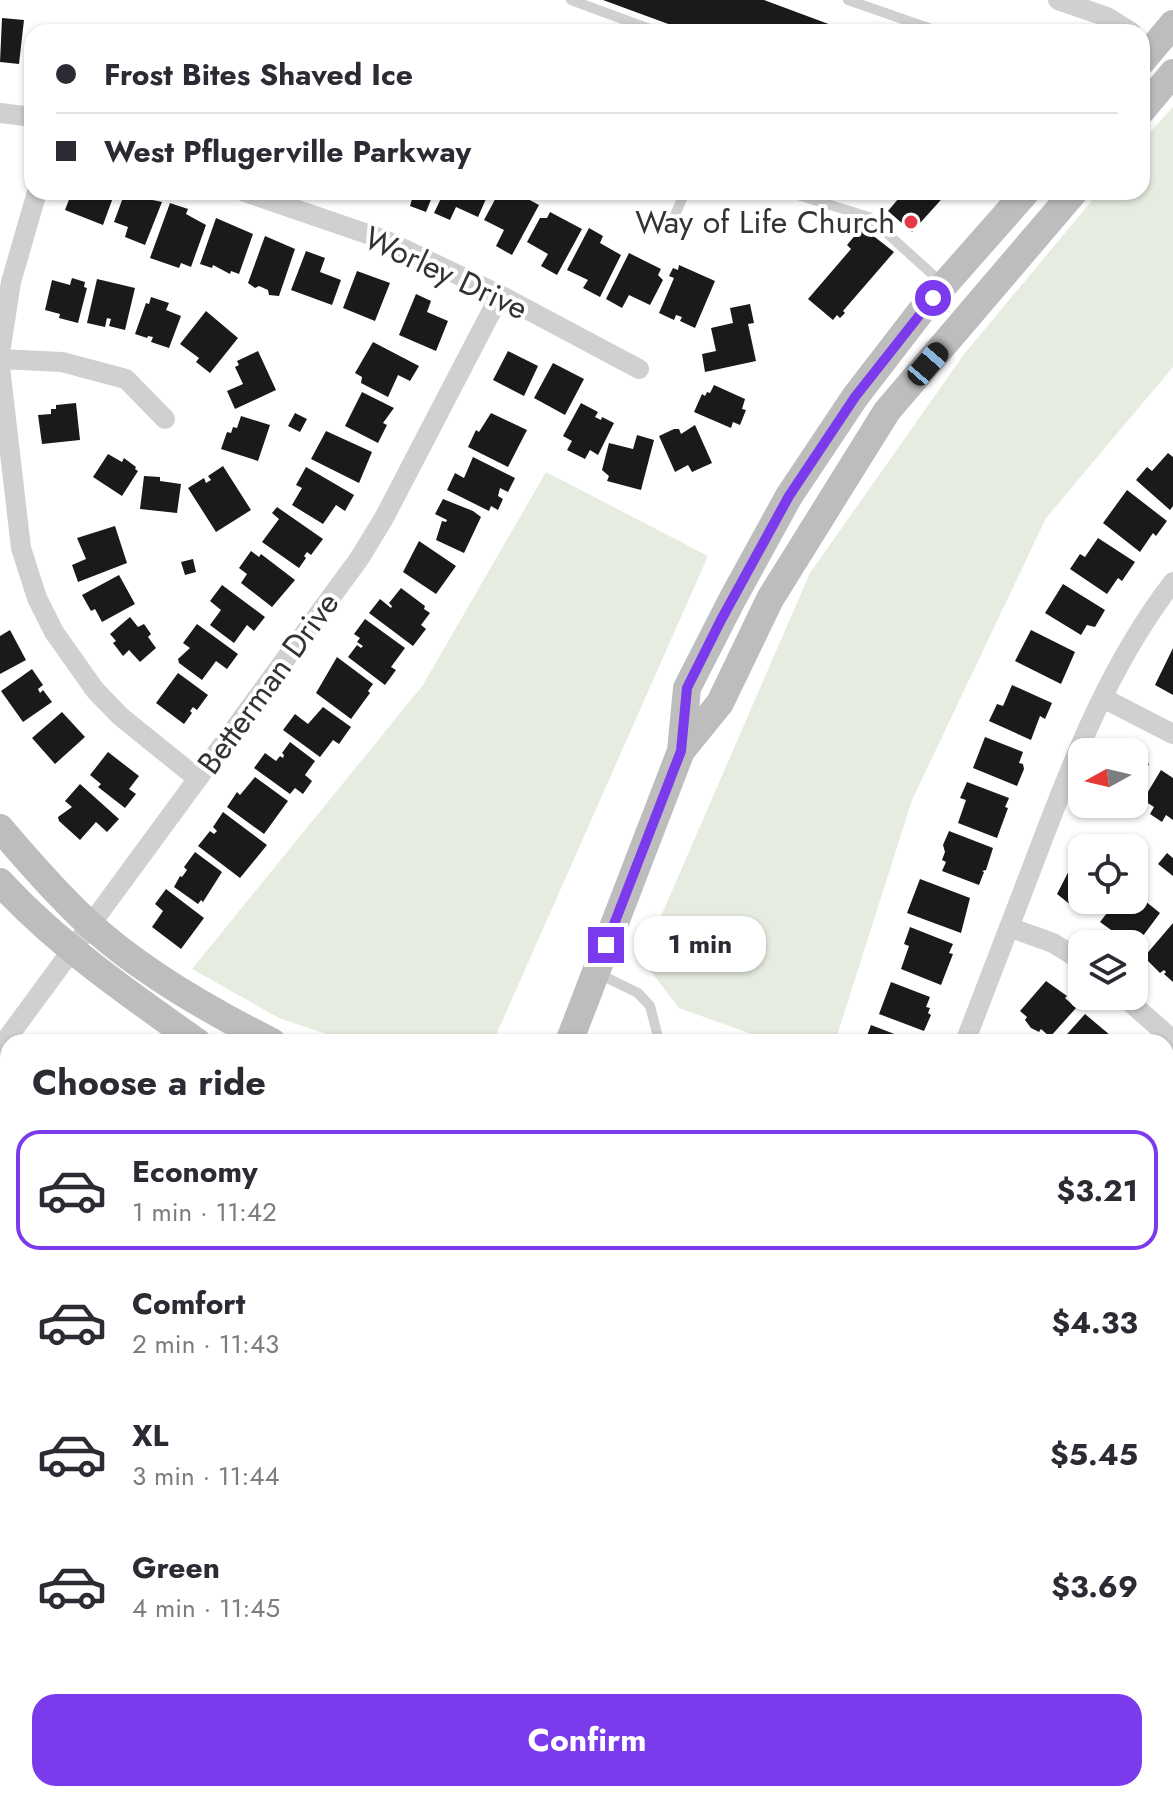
<!DOCTYPE html>
<html lang="en">
<head>
<meta charset="utf-8">
<style>
	body { margin:0; font-family:Jost,sans-serif; background:#f7f7f7; color:#2b2b33; height:100vh; display:flex; flex-direction:column; font-size:30px; white-space:nowrap }
	* { box-sizing:border-box; margin:0 }
	p { font-size:26px; color:#7c7c81 }
	.icon { flex:none; width:44px; height:44px; fill:none; stroke:currentColor; stroke-width:2; stroke-linecap:round; stroke-linejoin:round }
	.map { position:relative; flex:1; overflow:hidden }
	.details { position:absolute; left:0px; top:1034px; width:1174px; height:768px; display:flex; flex-direction:column; background:#fff; border-radius:24px 24px 0 0; box-shadow:0 2px 6px #0004 }
	.details>* { flex:none }
	.banner { position:absolute; left:24px; top:24px; width:1126px; height:176px; border-radius:24px; box-shadow:0 2px 6px #0004; display:grid; align-content:center; height:176px; padding:0 32px; background:#fff }
	.needle { width:52px; rotate:262deg }
	.fabs { position:absolute; left:1068px; top:738px; display:grid; gap:16px }
	.fabs a { display:grid; place-items:center; width:80px; height:80px; border-radius:16px; background:#fff; box-shadow:0 2px 6px #0004; font-size:40px }
	.end { position:absolute; width:36px; height:36px; margin:-18px; border:10px solid #7c3aed; background:#fff; box-shadow:0 0 0 4px #fff }
	.from { border-radius:50% }
	.bubble { position:absolute; height:56px; border-radius:24px; background:#fff; box-shadow:0 2px 6px #0004; font-size:26px; font-weight:700; line-height:56px; text-align:center }
	.car { position:absolute; width:24px; height:48px; margin:-24px -12px; border-radius:10px; box-shadow:0 0 6px 2px #0007; background:linear-gradient(#222 24%,#8ab4d8 0 40%,#222 0 76%,#8ab4d8 0 86%,#222 0) }
	.banner b { display:flex; align-items:center; gap:28px; height:76px; font-size:30px }
	.banner b+b { border-top:2px solid #e1e1e2 }
	.banner i { width:20px; height:20px; background:#2b2b33 }
	ul { padding:0; list-style:none }
	li { display:flex; align-items:center; gap:24px; height:120px; margin:0 16px 12px; padding:0 16px; border:4px solid transparent; border-radius:24px }
	li div { flex:1 }
	li b { display:block; font-size:30px }
	li em { font-style:normal; font-weight:700 }
	li.current { border-color:#7c3aed }
	li>.icon { width:72px; height:72px; stroke-width:1.5 }
	h2 { padding:0 32px; font-size:36px; line-height:96px }
	.cta { display:flex; gap:16px; margin-top:auto; padding:16px 32px }
	.cta a { flex:1; height:92px; border-radius:24px; background:#7c3aed; color:#fff; font-size:32px; font-weight:700; line-height:92px; text-align:center }
	.map>svg:first-child { display:block }
	.green { fill:#e6ecdf }
	.building { fill:#1a1a1a }
	.lines { fill:none; stroke-linecap:round; stroke-linejoin:round }
	.lane { stroke:#d0d0d0; stroke-width:10 }
	.street { stroke:#d0d0d0; stroke-width:20 }
	.secondary { stroke:#bdbdbd; stroke-width:28 }
	.route { stroke:#7c3aed; stroke-width:10 }
	.poi-dot { fill:#e63946; stroke:#fff; stroke-width:3 }
	.labels { text-anchor:middle; stroke-width:8; stroke-linejoin:round; paint-order:stroke }
	.poi-label { font-size:32px; fill:#333; stroke:#fff; text-anchor:end }
	.street-label { font-size:32px; fill:#333; stroke:#fff }
</style>
</head>
<body>
<div class="map">
<svg width="1173" height="1802" viewBox="0 0 1173 1802">
	<rect width="100%" height="100%" fill="#fff"/>
	<path class="green" d="M1173,107V367L1046,518L912,800L835,1042H774L679,1008L642,960L810,573L965,353L1099,192H1142V141Z
		M546,472L708,556L493,1042H350L279,1018L192,969L423,685Z
		M327,1794H627L624,1802H343L326,1796Z"/>
	<path class="building" d="M603,0H764L850,32H690Z
		M2,18L24,20L19,64L0,62Z
		M72,192H115L103,225L65,210Z
		M125,192H140L144,194L143,198L162,202L145,245L125,237L128,227L114,222Z
		M391,192H434L426,212L410,206L412,199L405,197L404,200L390,195Z
		M444,192H489L478,217L456,207L450,220L434,213Z
		M499,192H515L539,205L512,255L496,246L504,230L484,220Z
		M904,192H948L912,232L888,211Z
		M170,203L188,209L186,214L206,225L191,267L181,263L179,268L150,258Z
		M550,212L582,229L557,275L541,266L548,254L527,242L540,218H547Z
		M216,218L253,234L239,274L231,271L230,274L213,265L212,268L200,264Z
		M862,227L894,252L843,311L845,313L840,318L837,315L833,320L808,299L851,249L847,245Z
		M589,228L603,236L600,243L621,255L600,297L583,288L588,280L567,270Z
		M265,236L295,249L279,296L269,295L268,290L259,286L255,288L248,283Z
		M306,251L325,258L320,272L341,280L332,305L291,290Z
		M629,253L661,269L658,275L663,280L650,305L629,295L622,308L606,299Z
		M679,265L715,281L695,328L680,321L682,317L676,315L674,320L659,313L674,278L669,276L673,268L678,270Z
		M357,271L390,283L375,321L343,308Z
		M72,278L85,282L84,287L87,288L78,323L59,318L60,314L45,310L52,280L70,285Z
		M97,279L135,288L125,330L109,326L111,319L107,318L105,327L87,323Z
		M416,294L431,301L427,312L448,321L436,351L399,335Z
		M151,297L169,303L166,310L181,316L169,348L151,342L153,337L148,336L147,338L135,334L146,303L149,304Z
		M750,304L754,323L748,324L756,361L705,372L702,354L716,351L711,328L733,323L730,308Z
		M206,311L238,338L210,373L196,362L199,358L180,344Z
		M373,342L419,366L410,381L398,375L388,397L361,383L362,377L355,373Z
		M258,351L276,390L235,409L227,391L243,384L235,367L239,365L237,361Z
		M508,351L538,366L524,396L493,380Z
		M553,363L584,379L565,415L534,398Z
		M714,385L745,399L742,409L746,410L740,425L733,422L731,428L694,412L702,394L705,396L707,392L710,393Z
		M362,392L394,408L383,423L387,425L378,443L345,426Z
		M76,403L80,440L42,444L38,415L51,414V409H56V405Z
		M581,403L598,412L595,417L601,420L602,417L614,423L598,455L590,450L585,459L567,450L572,441L563,436Z
		M295,413L307,419L300,432L288,426Z
		M491,413L527,430L508,467L468,447L476,430L479,432Z
		M241,416L270,425L258,461L221,449L227,432L231,433L233,427L237,428Z
		M695,425L712,463L692,472L688,465L675,472L659,436L674,429H679L681,434Z
		M326,431L372,452L359,483L311,459Z
		M637,435L654,440L641,490L607,481L609,476L602,470L609,443L633,449Z
		M1168,453L1173,457V506L1170,510L1136,480L1147,467L1152,471Z
		M108,454L122,462L124,458L136,467L135,469L138,471L122,496L93,477Z
		M473,457L515,478L508,492L500,488L498,496L503,499L498,510L491,506L489,511L447,490L455,473L464,478Z
		M223,466L251,510L216,532L188,488L204,478L206,483L211,480L208,476Z
		M306,467L354,495L345,511L336,505L323,524L292,505L302,488L296,485Z
		M144,476L160,477V481L181,484L177,513L140,509Z
		M1127,490L1167,521L1156,536L1153,533L1140,552L1103,523Z
		M443,499L473,511L481,517L464,553L436,540L442,521L446,522L447,520L435,514Z
		M277,507L323,539L311,555L307,552L304,556L306,558L299,568L262,542L279,519L272,513Z
		M115,526L127,563L78,582L72,565L86,559L77,538Z
		M1098,538L1135,562L1122,581L1118,578L1107,594L1070,569L1080,554L1085,557Z
		M419,541L456,566L436,594L403,572Z
		M251,551L259,557L261,554L295,580L272,607L241,583L247,574L239,568Z
		M193,559L196,572L185,575L181,562Z
		M119,575L135,604L102,622L95,609L91,611L82,595Z
		M1063,584L1105,610L1095,627L1087,625L1081,635L1045,613Z
		M222,585L265,617L254,631L247,625L234,643L210,625L221,610L210,601Z
		M401,588L425,606L424,609L430,613L421,625L426,629L413,646L369,613L380,599L391,608L392,606L389,603Z
		M130,617L138,627L144,624L151,634L148,637L156,648L140,662L129,650L123,656L113,643L116,641L110,634Z
		M365,619L405,648L391,667L396,670L385,685L348,657L357,645L361,648L363,646L357,642L360,638L354,634Z
		M197,624L238,654L227,669L216,661L202,680L179,663L178,659L190,648L183,643Z
		M10,630L26,660L0,674V636Z
		M1031,630L1075,652L1061,684L1015,661Z
		M1173,648V695L1155,685Z
		M337,657L373,684L368,691L370,693L351,719L316,693Z
		M32,669L43,685L38,689L40,693L43,690L52,702L23,722L1,691Z
		M178,673L208,695L197,710L193,707L190,711L192,713L184,724L156,703Z
		M1012,685L1052,703L1045,719L1040,716L1031,740L989,721L997,704L1003,706Z
		M323,707L351,727L339,744L333,740L320,757L283,730L295,714L308,724Z
		M62,712L85,737L55,764L32,738Z
		M985,737L1023,752L1019,763L1023,764L1024,769L1017,786L973,768Z
		M290,742L315,761L305,775L312,781L303,794L295,788L290,794L254,768L265,753L276,761L280,756L283,758L284,755L282,753Z
		M108,752L139,776L129,789L136,794L125,808L98,787L101,784L90,775Z
		M1134,756L1149,764L1134,793Z
		M1161,770L1173,778V820L1166,815L1162,822L1150,814L1154,807L1143,800Z
		M255,777L288,801L264,834L227,807L237,792L240,795Z
		M967,782L1009,798L1005,807L1008,808L997,838L958,823L966,800L960,798Z
		M80,784L119,819L107,832L96,822L80,840L59,821L58,817L72,807L65,801Z
		M223,812L267,845L240,878L198,846L210,831L214,834L217,831L213,827Z
		M949,831L993,848L986,870L982,871L984,872L979,885L942,871L946,862L942,860L945,852L943,845Z
		M195,852L222,872L203,902L201,900L198,904L174,887L180,876L182,877L187,870L184,867Z
		M1167,853L1173,858V876L1158,864Z
		M1076,857L1082,860V900H1096L1089,914L1072,906L1057,894Z
		M920,879L970,898L961,933L907,913Z
		M166,889L204,918L181,949L152,927L163,911L155,904Z
		M1134,892L1160,913L1137,944L1122,930L1118,935L1100,922L1117,900H1134Z
		M1173,923V982L1164,974L1166,972L1164,970L1160,973L1144,957Z
		M910,927L953,944L949,953L953,954L941,985L901,969L909,946L904,944Z
		M1046,981L1067,996L1065,998L1076,1008L1050,1037L1041,1029L1039,1032L1031,1028L1025,1020L1027,1017L1020,1011Z
		M891,982L930,997L926,1007L930,1008L928,1013L931,1015L924,1031L879,1014Z
		M1085,1014L1110,1035L1108,1037L1113,1042H1060Z
		M871,1025L915,1042L865,1041Z
		M1166,1084L1173,1090V1135L1166,1143Z
		M0,1227L6,1235L8,1234V1254L0,1259Z
		M1166,1248L1170,1253L1173,1250V1273L1166,1280Z
		M8,1283V1319H7L0,1286Z
		M1173,1291V1322L1166,1314V1297Z
		M2,1451L8,1452V1502L3,1505L0,1500Z
		M1173,1453V1502L1166,1508V1459Z
		M2,1607L8,1615L7,1640L0,1639Z
		M1,1766L8,1769V1794H37L35,1799L41,1802H0Z
		M656,1794H692L689,1802H653Z
		M764,1794H800L797,1802H769L762,1799Z
		M1071,1794H1107L1104,1802H1068Z"/>
	<g class="lines">
		<path class="lane" d="M571,0L658,32
			M848,0L940,32
			M788,192L869,217L943,284
			M675,215L685,192
			M597,973L638,993L650,1006L658,1037L672,1042"/>
		<path class="street" d="M1058,0L1107,17L1131,32
			M0,113L32,117
			M245,192L385,240L500,295L639,369
			M0,353L11,282L37,192
			M0,359L62,362L126,379L165,419
			M0,367L21,548L37,598L54,632L95,690L120,716L198,779
			M1103,698L1173,734
			M1009,927L1053,943L1082,961
			M1123,996L1173,1040
			M965,1042C988,983 1010,924 1033,865C1070,767 1108,666 1173,582
			M0,1048L359,559L384,518L500,295
			M0,1165L8,1172
			M1166,1372L1173,1380
			M0,1550L8,1547
			M1166,1769L1173,1763
			M78,1802L79,1794
			M726,1802L729,1794
			M1137,1802L1142,1794"/>
		<path class="secondary" d="M1142,61L1173,24
			M1142,110L1173,73
			M681,751L720,703L770,599L887,411L1074,192
			M0,828C28,861 56,893 87,922C140,971 208,1010 272,1042
			M0,882C57,944 129,994 197,1042
			M569,1042L681,751L687,688L733,598L789,496L855,397L922,310L1026,192
			M1166,1587L1173,1595
			M1166,1634L1173,1642
			M256,1802L259,1794
			M292,1802L295,1794"/>
	</g>
	<g class="lines">
		<path class="route" d="M606,945L681,751L687,688L721,620L789,496L855,397L933,298"/>
	</g>
	<circle class="poi-dot" cx="911" cy="222" r="8"/>
	<g class="labels">
		<g class="poi-label">
			<text x="895" y="233">Way of Life Church</text>
		</g>
		<g class="street-label">
			<text transform="translate(446 273) rotate(25)" y="11">Worley Drive</text>
			<text transform="translate(268 683) rotate(-54)" y="11">Betterman Drive</text>
		</g>
	</g>
</svg>
<div class="fabs">
<a><svg class="needle" viewBox="-14 -14 28 28"><path d="M0-13l5 13h-10z" fill="#e53935"/><path d="M0 13l5-13h-10z" fill="#7c7c81"/></svg></a>
<a><svg class="icon" aria-label="locate" viewBox="0 0 24 24"><circle cx="12" cy="12" r="6"/><path d="M12 2v4M12 18v4M2 12h4M18 12h4"/></svg></a>
<a><svg class="icon" aria-label="layers" viewBox="0 0 24 24"><path d="M12 4l9 5-9 5-9-5zM3 14l9 5 9-5"/></svg></a>
</div>
<i class="end from" style="left:933px;top:298px"></i>
<i class="end" style="left:606px;top:945px"></i>
<div class="bubble" style="left:634px;top:916px;width:132px">1 min</div>
<i class="car" style="left:928px;top:364px;rotate:41deg"></i>
<div class="banner">
<b><i class="from"></i>Frost Bites Shaved Ice</b>
<b><i></i>West Pflugerville Parkway</b>
</div>
<section class="details">
<h2>Choose a ride</h2>
<ul>
<li class="current"><svg class="icon" aria-label="car" viewBox="0 0 24 24"><path d="M5 17H2v-5l4-1 3-4h7l3 4 3 1v5h-3M9 17h6M6 11h13"/><circle cx="7" cy="17" r="2"/><circle cx="17" cy="17" r="2"/></svg><div><b>Economy</b><p>1 min · 11:42</p></div><em>$3.21</em></li>
<li><svg class="icon" aria-label="car" viewBox="0 0 24 24"><path d="M5 17H2v-5l4-1 3-4h7l3 4 3 1v5h-3M9 17h6M6 11h13"/><circle cx="7" cy="17" r="2"/><circle cx="17" cy="17" r="2"/></svg><div><b>Comfort</b><p>2 min · 11:43</p></div><em>$4.33</em></li>
<li><svg class="icon" aria-label="car" viewBox="0 0 24 24"><path d="M5 17H2v-5l4-1 3-4h7l3 4 3 1v5h-3M9 17h6M6 11h13"/><circle cx="7" cy="17" r="2"/><circle cx="17" cy="17" r="2"/></svg><div><b>XL</b><p>3 min · 11:44</p></div><em>$5.45</em></li>
<li><svg class="icon" aria-label="car" viewBox="0 0 24 24"><path d="M5 17H2v-5l4-1 3-4h7l3 4 3 1v5h-3M9 17h6M6 11h13"/><circle cx="7" cy="17" r="2"/><circle cx="17" cy="17" r="2"/></svg><div><b>Green</b><p>4 min · 11:45</p></div><em>$3.69</em></li>
</ul>
<div class="cta"><a>Confirm</a></div>
</section>
</div>
</body>
</html>
